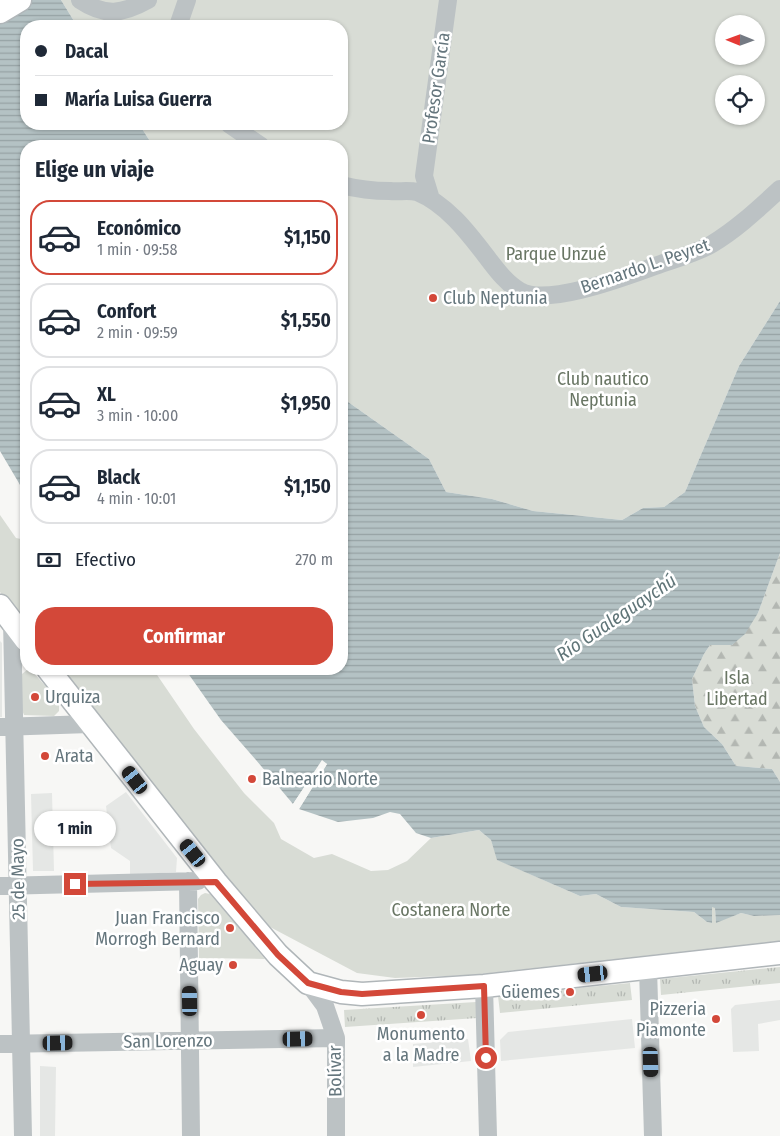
<!DOCTYPE html>
<html lang="es">
<head>
<meta charset="utf-8">
<style>
	body { margin:0; font-family:"Fira Sans Condensed",sans-serif; background:#f6f6f7; color:#1f2937; height:100vh; display:flex; flex-direction:column; font-size:19px; white-space:nowrap }
	* { box-sizing:border-box; margin:0 }
	p { font-size:16px; color:#747a83 }
	.icon { flex:none; width:28px; height:28px; fill:none; stroke:currentColor; stroke-width:2; stroke-linecap:round; stroke-linejoin:round }
	.map { position:relative; flex:1; overflow:hidden }
	.sheet { position:absolute; left:20px; top:140px; width:328px; height:535px; display:flex; flex-direction:column; background:#fff; border-radius:20px; box-shadow:0 1px 4px #0004 }
	.sheet>* { flex:none }
	.banner { position:absolute; left:20px; top:20px; width:328px; height:110px; border-radius:20px; box-shadow:0 1px 4px #0004; display:grid; align-content:center; height:110px; padding:0 15px; background:#fff }
	.needle { width:32px; rotate:271deg }
	.controls { position:absolute; left:715px; top:15px; display:grid; gap:10px }
	.controls a { display:grid; place-items:center; width:50px; height:50px; border-radius:50%; background:#fff; box-shadow:0 1px 4px #0004; font-size:25px }
	.end { position:absolute; width:22px; height:22px; margin:-11px; border:6px solid #d34839; background:#fff; box-shadow:0 0 0 2px #fff }
	.from { border-radius:50% }
	.bubble { position:absolute; height:35px; border-radius:18px; background:#fff; box-shadow:0 1px 4px #0004; font-size:16px; font-weight:700; line-height:35px; text-align:center }
	.car { position:absolute; width:15px; height:30px; margin:-15px -8px; border-radius:6px; box-shadow:0 0 4px 1px #0007; background:linear-gradient(#222 24%,#8ab4d8 0 40%,#222 0 76%,#8ab4d8 0 86%,#222 0) }
	.banner b { display:flex; align-items:center; gap:18px; height:48px; font-size:19px }
	.banner b+b { border-top:1px solid #e0e1e3 }
	.banner i { width:12px; height:12px; background:#1f2937 }
	ul { padding:0; list-style:none }
	li { display:flex; align-items:center; gap:15px; height:75px; margin:0 10px 8px; padding:0 5px; border:2px solid #e0e1e3; border-radius:20px }
	li div { flex:1 }
	li b { display:block; font-size:19px }
	li em { font-style:normal; font-weight:700 }
	li.selected { border-color:#d34839 }
	li>.icon { width:45px; height:45px; stroke-width:1.5 }
	h2 { padding:0 15px; font-size:22px; line-height:60px }
	.pay { display:flex; align-items:center; gap:12px; height:55px; padding:0 15px; font-size:19px }
	.pay p { margin-inline-start:auto }
	.action { display:flex; gap:10px; margin-top:auto; padding:10px 15px }
	.action a { flex:1; height:58px; border-radius:20px; background:#d34839; color:#fff; font-size:20px; font-weight:700; line-height:58px; text-align:center }
	.map>svg:first-child { display:block }
	.built { fill:#e5e7e5 }
	.grass { fill:url(#grass-tufts) }
	.forest { fill:url(#forest-firs) }
	.green { fill:#d8dcd5; fill-rule:evenodd }
	.water { fill:url(#water-rules) }
	.pier { fill:#f7f7f5 }
	.lines { fill:none; stroke-linecap:round; stroke-linejoin:round }
	.major-casing { stroke:#b0b6b9; stroke-width:25 }
	.minor { stroke:#bcc2c4; stroke-width:18 }
	.major { stroke:#fff; stroke-width:22 }
	.route { stroke:#d34839; stroke-width:6 }
	.poi-dot { fill:#d34839; stroke:#fff; stroke-width:2 }
	.labels { text-anchor:middle; stroke-width:5; stroke-linejoin:round; paint-order:stroke }
	.street-label { font-size:18px; fill:#65767d; stroke:#fff }
	.park-label { font-size:18px; fill:#697664; stroke:#fff }
	.poi-label { font-size:18px; fill:#65767d; stroke:#fff; text-anchor:start }
	.water-label { font-size:19px; font-style:italic; fill:#607578; stroke:#fff }
</style>
</head>
<body>
<div class="map">
<svg width="780" height="1136" viewBox="0 0 780 1136">
	<defs>
		<pattern id="grass-tufts" width="24" height="20" patternUnits="userSpaceOnUse" patternTransform="scale(1.25)"><rect width="24" height="20" fill="#d8dcd5"/><path d="M3 7l-1-3M5 7V3M7 7l1-3M15 17l-1-3M17 17v-4M19 17l1-3" fill="none" stroke="#b3b7b2"/></pattern>
		<pattern id="forest-firs" width="22" height="20" patternUnits="userSpaceOnUse" patternTransform="scale(1.25)"><rect width="22" height="20" fill="#d8dcd5"/><path d="M5 1l3.5 6h-7zM16 11l3.5 6h-7z" fill="#b3b7b2"/></pattern>
		<pattern id="water-rules" width="6" height="5" patternUnits="userSpaceOnUse" patternTransform="scale(1.25)"><rect width="6" height="5" fill="#b4c2c4"/><path d="M0 2.5h6" fill="none" stroke="#96a2a4"/></pattern>
	</defs>
	<rect width="100%" height="100%" fill="#f7f7f5"/>
	<path class="built" d="M0,641L2,643V717H0Z
		M126,792L177,858L176,872L130,875V861L111,848L106,806Z
		M52,793L54,871H33L31,794Z
		M780,1000V1020L758,1024L759,1051L733,1052L731,1009L735,1005Z
		M632,1019L635,1048L501,1061L500,1040L508,1032Z
		M468,1039L471,1061L413,1067V1044Z
		M40,1066L56,1067L55,1136H40Z"/>
	<path class="grass" d="M780,967V983L661,995L660,979Z
		M630,983L632,1000L500,1013L498,996Z
		M476,1002L477,1018L345,1027L344,1010Z"/>
	<path class="forest" d="M780,553V782L772,769L736,766L722,744L704,727L695,706L692,679L704,654L710,645H732L758,613Z"/>
	<path class="green" d="M61,0H780V301L739,366L685,492L664,507L643,508L622,520L533,511L492,499L446,492L429,459L341,397V146H153L139,124H341V26H77ZM724,24H756V56H724ZM724,84H756V116H724Z
		M0,515L16,538L26,540V626L0,592Z
		M59,669H153L194,729L244,793L274,823L281,839L314,858L332,854L371,871L388,870L407,861L431,838L479,830L491,840L498,860L580,896L596,894L621,907L694,912L707,922L712,923V907H715L716,922L741,913L754,916L780,915V941L472,975L395,978L357,973L270,927L171,814Z
		M27,670L32,671L59,701V711L54,716L24,715L22,710V674Z
		M205,893L210,894L265,959L199,958L198,899L201,895Z"/>
	<path class="water" d="M0,0H61L77,26H26V124H139L153,146H26V495L0,451Z
		M780,301V553L758,613L745,634L732,645H710L704,654L692,679L695,706L704,727L722,744L736,766L772,769L780,782V915L754,916L741,913L716,923L715,908L712,907V923L707,922L694,912L621,907L596,894L580,896L497,860L491,840L479,830L431,838L416,833L400,814L390,812L373,818L338,822L299,809L327,764L322,761L293,804L256,760L221,720L185,669H341V397L429,459L446,492L492,499L533,511L622,520L643,508L664,507L685,492L739,366Z"/>
	<path class="pier" d="M322,760L327,764L299,809L297,807L324,765L322,764L295,806L293,804Z"/>
	<g class="lines">
		<g class="major-casing">
			<path id="major" d="M0,12L20,0
				M0,606L26,640
				M48,669L216,882L278,955L308,983L341,992L362,994L484,986L780,953"/>
		</g>
		<path class="minor" d="M80,0C105,17 123,14 148,0
			M178,26L187,0
			M229,124L261,146
			M341,185C357,189 374,191 390,191C398,192 409,190 417,192C446,204 467,231 486,256C496,269 506,283 520,291C547,307 627,276 655,266C674,259 695,254 712,244C737,229 758,209 780,189
			M431,199L424,176L448,0
			M12,621L23,1136
			M0,727L90,724
			M188,881L191,1136
			M0,886L198,881
			M648,968L653,1136
			M308,983L325,1006L336,1038V1136
			M484,986L488,1136
			M0,1044L336,1038"/>
		<use href="#major" class="major"/>
	</g>
	<g class="lines">
		<path class="route" d="M75,884L216,882L278,955L308,983L341,992L362,994L484,986L486,1058"/>
	</g>
	<g class="poi-dot">
		<circle cx="433" cy="298" r="5"/>
		<circle cx="35" cy="697" r="5"/>
		<circle cx="45" cy="756" r="5"/>
		<circle cx="252" cy="779" r="5"/>
		<circle cx="230" cy="928" r="5"/>
		<circle cx="233" cy="965" r="5"/>
		<circle cx="570" cy="992" r="5"/>
		<circle cx="421" cy="1015" r="5"/>
		<circle cx="716" cy="1019" r="5"/>
	</g>
	<g class="labels">
		<g class="street-label">
			<text transform="translate(436 88) rotate(-82)" y="6">Profesor García</text>
			<text transform="translate(645 266) rotate(-19)" y="6">Bernardo L. Peyret</text>
			<text transform="translate(18 879) rotate(-91)" y="6">25 de Mayo</text>
			<text transform="translate(168 1041) rotate(-1)" y="6">San Lorenzo</text>
			<text transform="translate(335 1071) rotate(-91)" y="6">Bolívar</text>
		</g>
		<g class="park-label">
			<text x="556" y="260">Parque Unzué</text>
			<text x="603" y="385">Club nautico<tspan x="603" dy="21">Neptunia</tspan></text>
			<text x="737" y="684">Isla<tspan x="737" dy="21">Libertad</tspan></text>
			<text x="451" y="916">Costanera Norte</text>
		</g>
		<g class="poi-label">
			<text x="443" y="304">Club Neptunia</text>
			<text x="45" y="703">Urquiza</text>
			<text x="55" y="762">Arata</text>
			<text x="262" y="785">Balneario Norte</text>
			<text x="220" y="924" text-anchor="end">Juan Francisco<tspan x="220" dy="21">Morrogh Bernard</tspan></text>
			<text x="223" y="971" text-anchor="end">Aguay</text>
			<text x="560" y="998" text-anchor="end">Güemes</text>
			<text x="706" y="1015" text-anchor="end">Pizzeria<tspan x="706" dy="21">Piamonte</tspan></text>
			<text x="421" y="1040" text-anchor="middle">Monumento<tspan x="421" dy="21">a la Madre</tspan></text>
		</g>
		<g class="water-label">
			<text transform="translate(616 617) rotate(-34)" y="7">Río Gualeguaychú</text>
		</g>
	</g>
</svg>
<div class="controls">
<a><svg class="needle" viewBox="-14 -14 28 28"><path d="M0-13l5 13h-10z" fill="#e53935"/><path d="M0 13l5-13h-10z" fill="#747a83"/></svg></a>
<a><svg class="icon" aria-label="locate" viewBox="0 0 24 24"><circle cx="12" cy="12" r="6"/><path d="M12 2v4M12 18v4M2 12h4M18 12h4"/></svg></a>
</div>
<i class="end from" style="left:486px;top:1058px"></i>
<i class="end" style="left:75px;top:884px"></i>
<div class="bubble" style="left:34px;top:811px;width:82px">1 min</div>
<i class="car" style="left:135px;top:780px;rotate:322deg"></i>
<i class="car" style="left:193px;top:853px;rotate:321deg"></i>
<i class="car" style="left:593px;top:974px;rotate:264deg"></i>
<i class="car" style="left:190px;top:1001px;rotate:359deg"></i>
<i class="car" style="left:298px;top:1039px;rotate:89deg"></i>
<i class="car" style="left:58px;top:1043px;rotate:89deg"></i>
<i class="car" style="left:651px;top:1062px;rotate:178deg"></i>
<div class="banner">
<b><i class="from"></i>Dacal</b>
<b><i></i>María Luisa Guerra</b>
</div>
<section class="sheet">
<h2>Elige un viaje</h2>
<ul>
<li class="selected"><svg class="icon" aria-label="car" viewBox="0 0 24 24"><path d="M5 17H2v-5l4-1 3-4h7l3 4 3 1v5h-3M9 17h6M6 11h13"/><circle cx="7" cy="17" r="2"/><circle cx="17" cy="17" r="2"/></svg><div><b>Económico</b><p>1 min · 09:58</p></div><em>$1,150</em></li>
<li><svg class="icon" aria-label="car" viewBox="0 0 24 24"><path d="M5 17H2v-5l4-1 3-4h7l3 4 3 1v5h-3M9 17h6M6 11h13"/><circle cx="7" cy="17" r="2"/><circle cx="17" cy="17" r="2"/></svg><div><b>Confort</b><p>2 min · 09:59</p></div><em>$1,550</em></li>
<li><svg class="icon" aria-label="car" viewBox="0 0 24 24"><path d="M5 17H2v-5l4-1 3-4h7l3 4 3 1v5h-3M9 17h6M6 11h13"/><circle cx="7" cy="17" r="2"/><circle cx="17" cy="17" r="2"/></svg><div><b>XL</b><p>3 min · 10:00</p></div><em>$1,950</em></li>
<li><svg class="icon" aria-label="car" viewBox="0 0 24 24"><path d="M5 17H2v-5l4-1 3-4h7l3 4 3 1v5h-3M9 17h6M6 11h13"/><circle cx="7" cy="17" r="2"/><circle cx="17" cy="17" r="2"/></svg><div><b>Black</b><p>4 min · 10:01</p></div><em>$1,150</em></li>
</ul>
<div class="pay"><svg class="icon" aria-label="cash" viewBox="0 0 24 24"><path d="M3 7h18v10H3z"/><circle cx="12" cy="12" r="2"/></svg>Efectivo<p>270 m</p></div>
<div class="action"><a>Confirmar</a></div>
</section>
</div>
</body>
</html>
